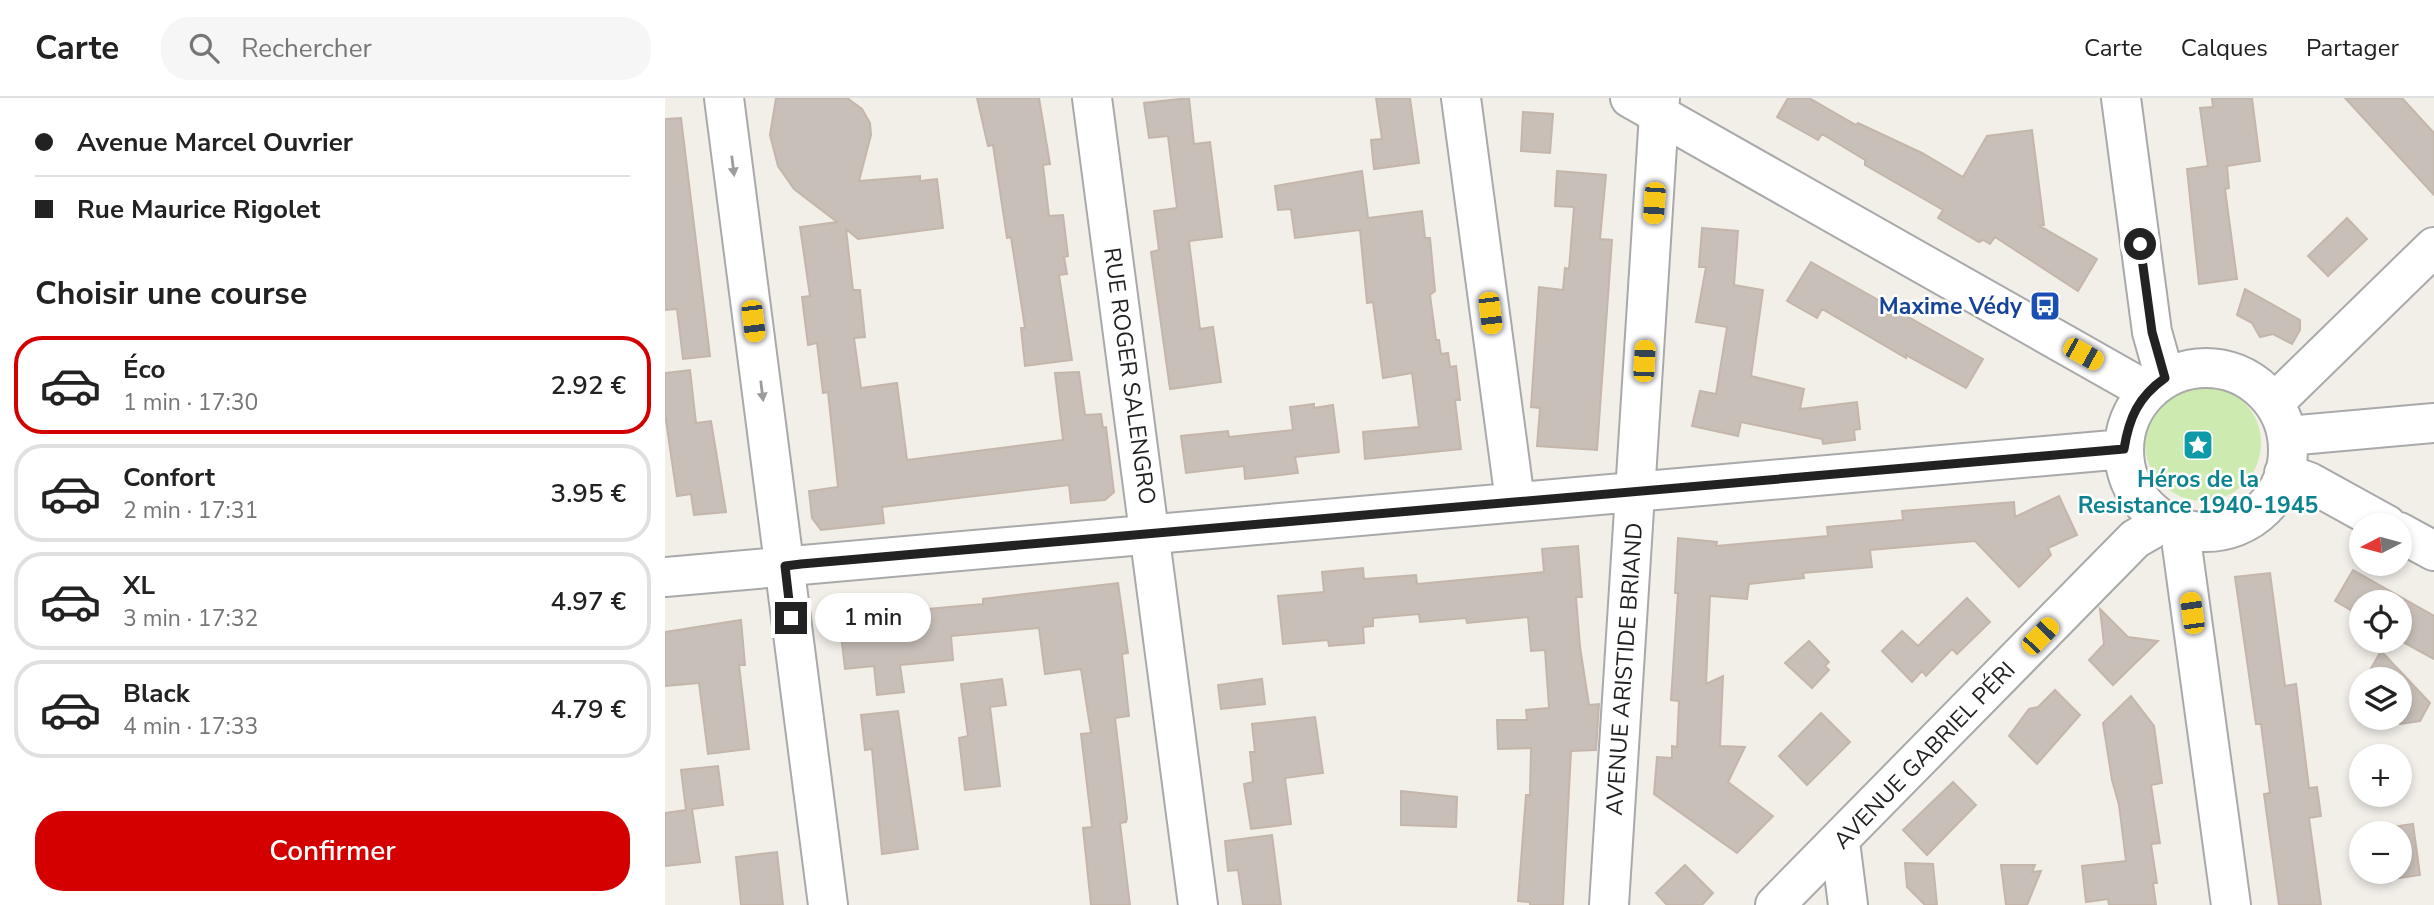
<!DOCTYPE html>
<html lang="fr">
<head>
<meta charset="utf-8">
<style>
	body { margin:0; font-family:"Nunito Sans",sans-serif; background:#f6f6f6; color:#222; height:100vh; display:flex; flex-direction:column; font-size:26px; white-space:nowrap }
	* { box-sizing:border-box; margin:0 }
	p { font-size:23px; color:#767676 }
	.icon { flex:none; width:38px; height:38px; fill:none; stroke:currentColor; stroke-width:2; stroke-linecap:round; stroke-linejoin:round }
	.map { position:relative; flex:1; overflow:hidden }
	.panel { display:flex; flex-direction:column; background:#fff; width:665px }
	.panel>* { flex:none }
	.banner { display:grid; align-content:center; height:154px; padding:0 35px; background:#fff }
	.needle { width:46px; rotate:264deg }
	.fabs { position:absolute; left:1684px; top:415px; display:grid; gap:14px }
	.fabs a { display:grid; place-items:center; width:63px; height:63px; border-radius:50%; background:#fff; box-shadow:0 4px 10px #0003; font-size:35px }
	.end { position:absolute; width:32px; height:32px; margin:-16px; border:9px solid #222; background:#fff; box-shadow:0 0 0 4px #fff }
	.from { border-radius:50% }
	.bubble { position:absolute; height:49px; border-radius:24px; background:#fff; box-shadow:0 4px 10px #0003; font-size:23px; font-weight:600; line-height:49px; text-align:center }
	.car { position:absolute; width:21px; height:42px; margin:-21px -10px; border-radius:9px; box-shadow:0 0 5px 2px #0007; background:linear-gradient(#f5c518 24%,#345 0 40%,#f5c518 0 76%,#345 0 86%,#f5c518 0) }
	.banner b { display:flex; align-items:center; gap:24px; height:66px; font-size:26px }
	.banner b+b { border-top:2px solid #e0e0e0 }
	.banner i { width:18px; height:18px; background:#222 }
	ul { padding:0; list-style:none }
	li { display:flex; align-items:center; gap:21px; height:98px; margin:0 14px 10px; padding:0 21px; border:4px solid #e0e0e0; border-radius:28px }
	li div { flex:1 }
	li b { display:block; font-size:26px }
	li em { font-style:normal; font-weight:600 }
	li.on { border-color:#d40000 }
	li>.icon { width:63px; height:63px; stroke-width:1.5 }
	h2 { padding:0 35px; font-size:32px; line-height:84px }
	.button { display:flex; gap:14px; margin-top:auto; padding:14px 35px }
	.button a { flex:1; height:80px; border-radius:28px; background:#d40000; color:#fff; font-size:28px; font-weight:600; line-height:80px; text-align:center }
	header { display:flex; align-items:center; gap:42px; box-sizing:border-box; height:98px; padding:0 35px; background:#fff; border-bottom:2px solid #e0e0e0 }
	header strong { font-size:33px }
	nav { display:flex; gap:38px; margin-inline-start:auto; font-size:24px }
	.search { width:490px; height:63px; background:#f6f6f6; display:flex; align-items:center; gap:18px; box-sizing:border-box; padding:0 24px; border-radius:28px; color:#767676; font-size:26px }
	main { display:flex; flex:1; min-height:0 }
	.map>svg:first-child { display:block }
	.grass { fill:#cdebb0 }
	.building { fill:#c7bfb8; stroke:#c4b6ab; stroke-width:2 }
	.lines { fill:none; stroke-linecap:round; stroke-linejoin:round }
	.minor-casing { stroke:#a9a9a9; stroke-width:42 }
	.minor { stroke:#fff; stroke-width:38 }
	.oneway { fill:#9c9c9c }
	.route { stroke:#222; stroke-width:9 }
	.labels { text-anchor:middle; stroke-width:5; stroke-linejoin:round; paint-order:stroke }
	.transit-label { font-size:23px; font-weight:bold; fill:#164399; stroke:#fff; text-anchor:end }
	.street-label { font-size:23px; fill:#222; stroke:#fff }
	.culture-label { font-size:23px; font-weight:bold; fill:#0d838f; stroke:#fff }
</style>
</head>
<body>
<header>
<strong>Carte</strong>
<div class="search"><svg class="icon" aria-label="search" viewBox="0 0 24 24"><circle cx="10" cy="10" r="6"/><path d="M15 15l6 6"/></svg>Rechercher</div>
<nav><a>Carte</a><a>Calques</a><a>Partager</a></nav>
</header>
<main>
<section class="panel">
<div class="banner">
<b><i class="from"></i>Avenue Marcel Ouvrier</b>
<b><i></i>Rue Maurice Rigolet</b>
</div>
<h2>Choisir une course</h2>
<ul>
<li class="on"><svg class="icon" aria-label="car" viewBox="0 0 24 24"><path d="M5 17H2v-5l4-1 3-4h7l3 4 3 1v5h-3M9 17h6M6 11h13"/><circle cx="7" cy="17" r="2"/><circle cx="17" cy="17" r="2"/></svg><div><b>Éco</b><p>1 min · 17:30</p></div><em>2.92 €</em></li>
<li><svg class="icon" aria-label="car" viewBox="0 0 24 24"><path d="M5 17H2v-5l4-1 3-4h7l3 4 3 1v5h-3M9 17h6M6 11h13"/><circle cx="7" cy="17" r="2"/><circle cx="17" cy="17" r="2"/></svg><div><b>Confort</b><p>2 min · 17:31</p></div><em>3.95 €</em></li>
<li><svg class="icon" aria-label="car" viewBox="0 0 24 24"><path d="M5 17H2v-5l4-1 3-4h7l3 4 3 1v5h-3M9 17h6M6 11h13"/><circle cx="7" cy="17" r="2"/><circle cx="17" cy="17" r="2"/></svg><div><b>XL</b><p>3 min · 17:32</p></div><em>4.97 €</em></li>
<li><svg class="icon" aria-label="car" viewBox="0 0 24 24"><path d="M5 17H2v-5l4-1 3-4h7l3 4 3 1v5h-3M9 17h6M6 11h13"/><circle cx="7" cy="17" r="2"/><circle cx="17" cy="17" r="2"/></svg><div><b>Black</b><p>4 min · 17:33</p></div><em>4.79 €</em></li>
</ul>
<div class="button"><a>Confirmer</a></div>
</section>
<div class="map">
<svg width="1769" height="807" viewBox="0 0 1769 807">
	<rect width="100%" height="100%" fill="#f2efe9"/>
	<path class="grass" d="M1480 345a58 58 0 1 1 116 0a58 58 0 1 1-116 0Z"/>
	<path class="building" d="M111,0H182L197,11L205,25L206,37L194,83L255,78V83L272,81L278,130L193,141L181,131L188,192H195L200,239L189,240L196,290L232,285L242,362L398,342L390,275L414,274L420,317L436,316L438,330L441,329L449,394L440,402L406,405L404,387L217,409L219,425L156,432L147,420L144,393L173,389L163,294L158,295L152,245L143,247L137,199L145,198L135,129L172,124L129,91L113,68L105,37Z
		M312,0H374L385,66L378,67L384,118L398,117L403,158L399,159L402,176L394,177L407,262L360,268L356,230H360L346,139L342,140L328,47L323,48Z
		M524,0L529,46L545,44L557,139L524,143L535,231L548,229L556,284L505,291L486,154L494,152L489,113L512,110L503,38L484,40L479,5Z
		M711,0H745L754,65L709,71L706,42L717,41Z
		M1123,0H1144L1191,27L1193,25L1257,55L1298,79L1322,38L1367,32L1379,127L1375,128L1432,161L1413,193L1330,139L1325,146L1318,142L1314,144L1273,120L1278,112L1200,67V62L1157,36L1153,42L1112,19Z
		M1547,0H1587L1595,63L1562,68L1564,90L1560,91L1572,181L1534,186L1522,71L1543,68L1535,10L1548,9Z
		M1680,0H1737L1769,35V97Z
		M858,14L888,16L885,55L856,53Z
		M16,20L45,258L18,261L12,211L0,212V21Z
		M697,73L703,120L757,113L760,140H765L770,193L765,197L771,242H774L776,256L783,255L785,269L791,268L795,302H790L796,351L700,361L698,334L754,329L747,275L718,280L708,204L702,205L695,132L630,140L626,111L613,112L610,88Z
		M892,73L941,77L935,141L947,142L932,352L872,348L875,310L866,309L874,189L898,192L900,170L904,171L909,109L890,108Z
		M1682,120L1702,141L1663,178L1643,158Z
		M1037,130L1073,133L1069,187L1098,192L1086,278L1139,291L1135,311L1192,304L1195,331L1189,332L1190,342L1158,346L1157,341L1076,324L1073,338L1027,328L1035,293L1051,296L1062,229L1031,224L1041,169H1034Z
		M1146,164L1318,261L1301,290L1241,257V260L1157,211L1152,220L1122,203Z
		M1580,191L1635,222V232L1627,246L1608,236L1595,239L1587,225L1572,217Z
		M25,272L31,325L46,323L61,414L29,417L26,396L12,398L0,316V275Z
		M649,306V310L668,307L674,354L630,359L633,375L580,381L579,368L521,375L516,338L563,333L564,339L628,332L625,309Z
		M1394,398L1412,437L1383,450L1386,457L1354,489L1310,443L1205,452L1207,469L1138,475L1139,480L1084,486L1082,501L1045,498L1041,586L1058,578L1055,648L1080,649L1063,684L1108,718L1072,755L989,696L992,659L1007,660V648L1012,649L1014,603L1006,602L1013,495H1010L1013,440L1052,444L1051,448L1163,438L1162,429L1238,422L1237,413L1349,404L1350,419Z
		M913,448L917,499H911L915,549L924,607L934,606L931,652L906,653L898,807H865V804L853,803L861,697H865L866,650L833,651L832,622H862L861,612L884,610L880,552L866,553L863,519L802,525L801,520L755,524L754,516L708,520V528L698,529L699,545L664,548L663,542L618,546L613,498L659,494L657,474L698,470L699,481L751,477L752,486L879,474L877,451Z
		M1688,472L1769,518V561L1734,542V504H1696V518L1670,503Z
		M1605,475L1620,588L1631,586L1644,690L1652,689L1656,718L1644,720L1656,807H1614L1599,696L1605,695L1596,626H1591L1570,479Z
		M453,485L463,555L457,556L464,618L450,620L462,720L461,724L455,725L465,807H426L418,730L427,729L416,636L426,635L416,571L380,576L374,530L286,538L288,562L235,567L239,594L212,597L209,568L180,571L174,519L318,506V501Z
		M1302,500L1325,524L1292,556L1287,551L1261,578L1257,573L1247,584L1217,553L1237,533L1253,548Z
		M1435,511L1463,539L1493,543L1448,587L1424,562L1439,546Z
		M76,522L80,567H74L84,651L43,656L34,585L0,588V534Z
		M1144,543L1164,564L1160,568L1164,572L1147,590L1120,565Z
		M1716,553L1765,605L1755,623L1735,626L1730,620H1734V581H1700Z
		M337,581L341,607L325,609L335,688L300,692L294,640L303,638L296,586Z
		M597,581L600,606L556,611L553,587Z
		M1390,592L1415,617L1372,666L1344,638L1364,611L1373,609Z
		M1466,598L1489,628L1497,685L1486,687L1495,745L1486,746L1492,785H1488L1491,807H1444L1443,801L1421,804L1417,768L1461,763L1454,707L1447,682L1438,625Z
		M233,613L253,751L217,756L207,651L200,652L196,617Z
		M1156,615L1185,644L1142,687L1114,658Z
		M650,619L658,675L620,680L626,726L586,731L579,686L588,684L585,654H590L587,626Z
		M53,668L58,707L27,711L35,764L0,768V715L21,712L16,672Z
		M1288,684L1311,707L1262,757L1238,732Z
		M736,693L792,699L791,729L736,727Z
		M1748,726L1755,777L1727,781L1726,774H1734V735H1721L1720,730Z
		M607,737L616,807H578L573,772L563,773L560,743Z
		M112,754L118,807H76L71,759Z
		M1240,765L1268,766L1272,807H1260L1242,789Z
		M1020,767L1048,795L1037,807H1002L991,795Z
		M1336,767H1370L1367,774L1376,773L1362,807H1341Z"/>
	<g class="lines">
		<g class="minor-casing">
			<path id="minor" d="M59,0L163,807
				M427,0L533,807
				M796,0L850,403
				M965,0L1482,293
				M1456,0L1487,234L1500,280
				M1459 352a82 82 0 1 1 164 0a82 82 0 1 1-164 0Z
				M1609,305L1769,149
				M1622,338L1769,325
				M1619,375L1644,384L1722,427
				M1519,431L1517,448L1566,807
				M1734,434L1769,453
				M0,479L1459,351
				M1175,744L1183,807
				M944,807L995,0
				M1110,807L1470,441L1501,423"/>
		</g>
		<use href="#minor" class="minor"/>
	</g>
	<defs><path id="oneway-solid" d="M-6-.8H1V-3.2L6.5 0L1 3.2V.8H-6Z" transform="scale(1.75)"/></defs>
	<g class="oneway">
		<use href="#oneway-solid" transform="translate(68 68) rotate(83)"/>
		<use href="#oneway-solid" transform="translate(97 293) rotate(83)"/>
	</g>
	<g class="lines">
		<path class="route" d="M126,520L120,468L136,466L1459,351C1464,320 1473,299 1500,280L1487,234L1475,146"/>
	</g>
	<defs>
		<g id="bus-square" transform="scale(1.575)"><rect x="-9" y="-9" width="18" height="18" rx="4" fill="#1a4fb4" stroke="#fff"/><path d="M-5-6H5V4H4V6H2V4H-2V6H-4V4H-5ZM-3.5-4V0h7V-4ZM-3.5 1.2v1.5H-2V1.2ZM2 1.2v1.5H3.5V1.2Z" fill="#fff"/></g>
		<g id="sight-square" transform="scale(1.575)"><rect x="-9" y="-9" width="18" height="18" rx="4" fill="#0f9aa8" stroke="#fff"/><path d="M0-6L1.8-2.2L6-1.7L2.9 1.2L3.7 5.4L0 3.3L-3.7 5.4L-2.9 1.2L-6-1.7L-1.8-2.2Z" fill="#fff"/></g>
	</defs>
	<g fill-rule="evenodd">
		<use href="#bus-square" x="1380" y="208"/>
		<use href="#sight-square" x="1533" y="347"/>
	</g>
	<g class="labels">
		<g class="transit-label">
			<text x="1357" y="216">Maxime Védy</text>
		</g>
		<g class="street-label">
			<text transform="translate(465 278) rotate(82)" y="8">RUE ROGER SALENGRO</text>
			<text transform="translate(959 571) rotate(-86)" y="8">AVENUE ARISTIDE BRIAND</text>
			<text transform="translate(1259 657) rotate(-46)" y="8">AVENUE GABRIEL PÉRI</text>
		</g>
		<g class="culture-label">
			<text x="1533" y="389">Héros de la<tspan x="1533" dy="26">Resistance 1940-1945</tspan></text>
		</g>
	</g>
</svg>
<div class="fabs">
<a><svg class="needle" viewBox="-14 -14 28 28"><path d="M0-13l5 13h-10z" fill="#e53935"/><path d="M0 13l5-13h-10z" fill="#767676"/></svg></a>
<a><svg class="icon" aria-label="locate" viewBox="0 0 24 24"><circle cx="12" cy="12" r="6"/><path d="M12 2v4M12 18v4M2 12h4M18 12h4"/></svg></a>
<a><svg class="icon" aria-label="layers" viewBox="0 0 24 24"><path d="M12 4l9 5-9 5-9-5zM3 14l9 5 9-5"/></svg></a>
<a>+</a>
<a>−</a>
</div>
<i class="end from" style="left:1475px;top:146px"></i>
<i class="end" style="left:126px;top:520px"></i>
<div class="bubble" style="left:150px;top:495px;width:116px">1 min</div>
<i class="car" style="left:989px;top:105px;rotate:184deg"></i>
<i class="car" style="left:825px;top:215px;rotate:173deg"></i>
<i class="car" style="left:88px;top:223px;rotate:173deg"></i>
<i class="car" style="left:1418px;top:256px;rotate:119deg"></i>
<i class="car" style="left:979px;top:263px;rotate:3deg"></i>
<i class="car" style="left:1527px;top:515px;rotate:352deg"></i>
<i class="car" style="left:1375px;top:538px;rotate:44deg"></i>
</div>
</main>
</body>
</html>
